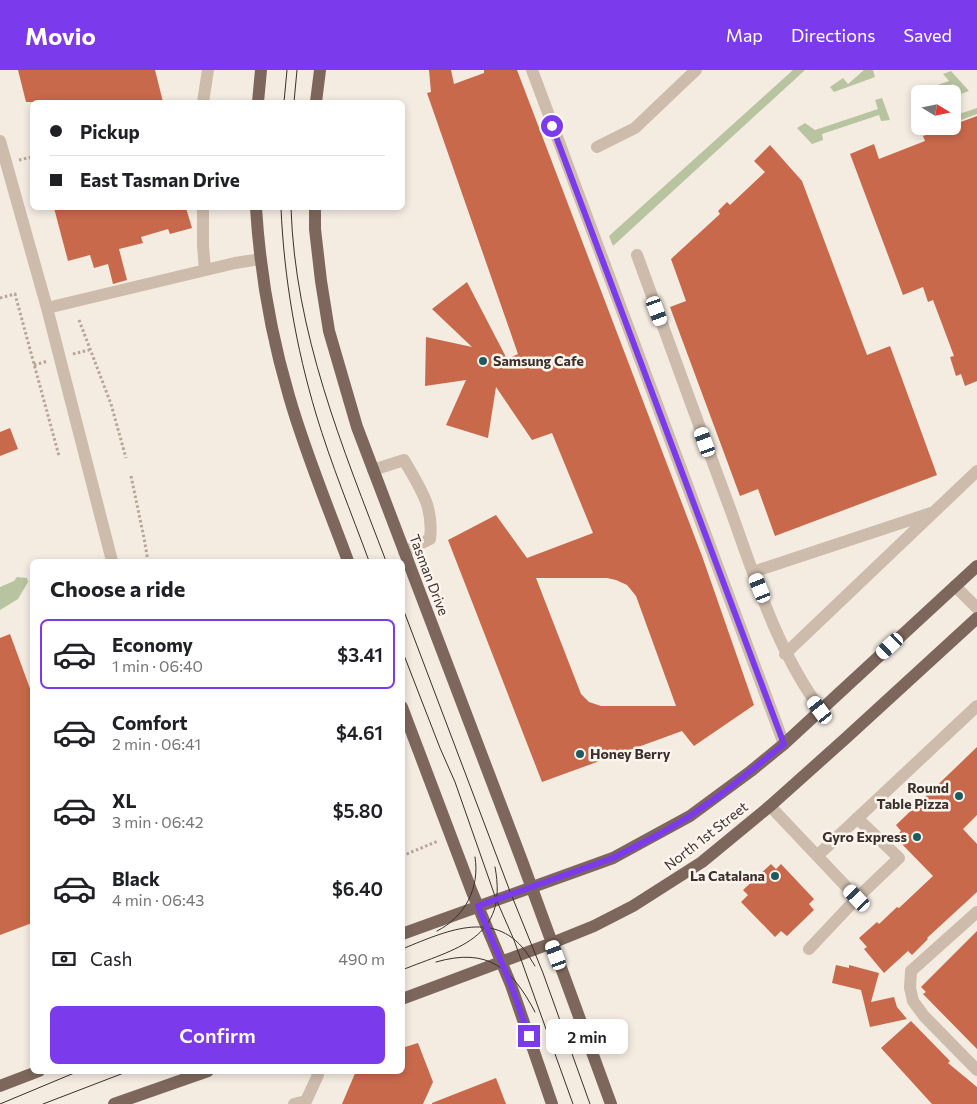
<!DOCTYPE html>
<html lang="en">
<head>
<meta charset="utf-8">
<style>
	body { margin:0; font-family:Commissioner,sans-serif; background:#f6f6f6; color:#202124; height:100vh; display:flex; flex-direction:column; font-size:19px; white-space:nowrap }
	* { box-sizing:border-box; margin:0 }
	p { font-size:16px; color:#757577 }
	.icon { flex:none; width:28px; height:28px; fill:none; stroke:currentColor; stroke-width:2; stroke-linecap:round; stroke-linejoin:round }
	.map { position:relative; flex:1; overflow:hidden }
	.details { position:absolute; left:30px; top:489px; width:375px; height:515px; display:flex; flex-direction:column; background:#fff; border-radius:8px; box-shadow:0 2px 8px #0003 }
	.details>* { flex:none }
	.hud { position:absolute; left:30px; top:30px; width:375px; height:110px; border-radius:8px; box-shadow:0 2px 8px #0003; display:grid; align-content:center; height:110px; padding:0 20px; background:#fff }
	.needle { width:32px; rotate:100deg }
	.buttons { position:absolute; left:911px; top:15px; display:grid; gap:10px }
	.buttons a { display:grid; place-items:center; width:50px; height:50px; border-radius:8px; background:#fff; box-shadow:0 2px 8px #0003; font-size:25px }
	.end { position:absolute; width:22px; height:22px; margin:-11px; border:6px solid #7c3aed; background:#fff; box-shadow:0 0 0 2px #fff }
	.from { border-radius:50% }
	.bubble { position:absolute; height:35px; border-radius:8px; background:#fff; box-shadow:0 2px 8px #0003; font-size:16px; font-weight:600; line-height:35px; text-align:center }
	.car { position:absolute; width:15px; height:30px; margin:-15px -8px; border-radius:6px; box-shadow:0 0 4px 1px #0007; background:linear-gradient(#fff 24%,#345 0 40%,#fff 0 76%,#345 0 86%,#fff 0) }
	.hud b { display:flex; align-items:center; gap:18px; height:48px; font-size:19px }
	.hud b+b { border-top:1px solid #e0e0e0 }
	.hud i { width:12px; height:12px; background:#202124 }
	ul { padding:0; list-style:none }
	li { display:flex; align-items:center; gap:15px; height:70px; margin:0 10px 8px; padding:0 10px; border:2px solid transparent; border-radius:8px }
	li div { flex:1 }
	li b { display:block; font-size:19px }
	li em { font-style:normal; font-weight:600 }
	li.active { border-color:#7c3aed }
	li>.icon { width:45px; height:45px; stroke-width:1.5 }
	h2 { padding:0 20px; font-size:22px; line-height:60px }
	.pay { display:flex; align-items:center; gap:12px; height:55px; padding:0 20px; font-size:19px }
	.pay p { margin-inline-start:auto }
	.button { display:flex; gap:10px; margin-top:auto; padding:10px 20px }
	.button a { flex:1; height:58px; border-radius:8px; background:#7c3aed; color:#fff; font-size:20px; font-weight:600; line-height:58px; text-align:center }
	header { display:flex; align-items:center; gap:30px; box-sizing:border-box; height:70px; padding:0 25px; background:#7c3aed; color:#fff }
	header strong { font-size:24px }
	nav { display:flex; gap:28px; margin-inline-start:auto; font-size:18px }
	.map>svg:first-child { display:block }
	.green { fill:#b8c4a0 }
	.building { fill:#c8694b; fill-rule:evenodd }
	.lines { fill:none; stroke-linecap:round; stroke-linejoin:round }
	.path { stroke:#b9a596; stroke-width:3; stroke-dasharray:2.5 2.5; stroke-linecap:butt }
	.minor { stroke:#cdbbac; stroke-width:12 }
	.major { stroke:#7d675c; stroke-width:12 }
	.tram { stroke:#3b302b; stroke-width:1 }
	.route { stroke:#7c3aed; stroke-width:6 }
	.poi-dot { fill:#1f5a5e; stroke:#fbf5ee; stroke-width:2 }
	.labels { text-anchor:middle; stroke-width:5; stroke-linejoin:round; paint-order:stroke }
	.poi-label { font-size:14px; font-weight:bold; fill:#3b302b; stroke:#fbf5ee; text-anchor:end }
	.street-label { font-size:14px; fill:#3b302b; stroke:#fbf5ee }
</style>
</head>
<body>
<header>
<strong>Movio</strong>
<nav><a>Map</a><a>Directions</a><a>Saved</a></nav>
</header>
<div class="map">
<svg width="977" height="1034" viewBox="0 0 977 1034">
	<rect width="100%" height="100%" fill="#f4ebe1"/>
	<path class="green" d="M793,0H805L613,176L609,166Z
		M864,0H873L875,7L834,22L830,17L843,8L848,14Z
		M951,1L969,21L961,24L953,14L926,24H920V26L914,28L912,24L949,11L943,4Z
		M882,28L890,50L881,51L879,45L822,64L823,70L812,74L797,58L805,53L815,60L878,39L875,30Z
		M977,38V44L953,53V46Z
		M17,507L27,508L28,512L18,529L0,540V517L14,511Z"/>
	<path class="building" d="M18,0H155L163,32H26Z
		M429,0H451L454,14L484,3V0H517L702,486L754,635L694,676L682,661L542,712L448,470L496,445L527,488L593,463L552,363L532,370L496,317L488,368L446,355L466,310L425,316L426,267L472,277L432,239L467,212L507,289L518,284L427,23L431,22ZM536,508H607L616,510L627,515L636,526L676,636H601L589,632L581,624Z
		M977,46V311L965,316L961,304L956,306L950,287L954,286L933,230L928,232L923,217L903,225L850,84L874,74L879,89L925,71L923,66Z
		M770,75L802,111L867,285L890,276L937,405L775,466L758,419L740,426L670,237L686,231L671,189L720,144L718,141L727,132L730,135L765,102L754,91Z
		M54,138H186L192,158L170,164L168,159L141,167L143,173L119,179L127,210L113,214L108,194L94,198L90,185L68,191Z
		M10,358L18,379L0,386V362Z
		M10,564L32,624V853L0,865V568Z
		M977,677V745L963,759L977,774V822L927,868L928,869L912,885L908,881L884,903L864,879L867,877L859,868L877,852L879,854L897,837L899,838L933,806L895,767L901,761L896,755Z
		M771,794L776,799L781,794L814,829L809,834L814,840L787,866L781,861L775,867L741,832L748,825L743,820Z
		M977,861V979L923,924L926,922L921,917Z
		M836,895L849,898V895L879,903L871,932L894,927L897,937L907,949L870,957L861,920L832,913Z
		M911,951L950,991L948,993L977,1017V1034H932L881,978Z
		M418,973L433,1012L423,1034H342L356,1001H402V978Z
		M496,1008L506,1034H432V1033Z"/>
	<g class="lines">
		<path class="path" d="M19,90L32,87
			M0,228L15,224L59,386
			M79,250L111,334L126,388
			M73,284L89,280
			M34,295L48,291
			M131,406L144,468L148,491
			M402,786L438,771"/>
		<path class="minor" d="M532,0L784,674
			M203,32L208,0
			M0,71L47,238L112,491
			M597,77L635,58L696,0
			M203,138V176L205,200
			M637,185C668,271 700,358 732,444C756,511 778,582 821,640
			M47,238L235,193L261,189
			M373,400L404,390C420,418 434,436 430,469L404,482
			M753,502L931,443
			M955,516L977,538
			M785,584L977,401
			M770,736L857,828
			M817,786L977,636
			M977,842L911,901L910,918L913,931L924,946L977,1000
			M809,879L857,828L899,788L857,748
			M294,1034L306,1031L318,1005L316,1001"/>
		<path class="major" d="M258,32L261,0
			M316,32L320,0
			M256,138C260,201 271,265 289,326C305,382 328,437 348,491
			M315,138V159L321,211L329,261L357,357L522,791L611,1034
			M402,637L472,822L511,915L552,1034
			M402,864L613,788L690,746L751,701L784,674L977,496
			M402,929L552,873L594,856L633,836L702,792L770,736L846,668L977,548
			M0,1016L39,1001
			M114,1034L208,1001"/>
		<path class="tram" d="M284,32L287,0
			M294,32L297,0
			M281,138C284,208 296,277 316,344C331,394 351,442 369,491
			M291,138C295,263 342,376 386,491
			M402,536L511,824L543,903L590,1034
			M402,580L440,678L455,712L496,829L514,870L573,1034
			M437,861C465,847 480,818 475,787
			M402,879C440,864 489,839 522,877C527,882 531,890 535,896
			M436,892C488,877 512,898 535,942
			M402,900C456,878 509,870 495,797
			M0,1034L79,1001
			M43,1034L129,1001"/>
	</g>
	<g class="lines">
		<path class="route" d="M529,966L511,915L478,836L613,788L658,765L690,746L723,723L784,674L552,56"/>
	</g>
	<g class="poi-dot">
		<circle cx="483" cy="291" r="5"/>
		<circle cx="580" cy="684" r="5"/>
		<circle cx="959" cy="726" r="5"/>
		<circle cx="917" cy="767" r="5"/>
		<circle cx="775" cy="806" r="5"/>
	</g>
	<g class="labels">
		<g class="poi-label">
			<text x="493" y="296" text-anchor="start">Samsung Cafe</text>
			<text x="590" y="689" text-anchor="start">Honey Berry</text>
			<text x="949" y="723">Round<tspan x="949" dy="16">Table Pizza</tspan></text>
			<text x="907" y="772">Gyro Express</text>
			<text x="765" y="811">La Catalana</text>
		</g>
		<g class="street-label">
			<text transform="translate(429 505) rotate(69)" y="5">Tasman Drive</text>
			<text transform="translate(706 766) rotate(-38)" y="5">North 1st Street</text>
		</g>
	</g>
</svg>
<div class="buttons">
<a><svg class="needle" viewBox="-14 -14 28 28"><path d="M0-13l5 13h-10z" fill="#e53935"/><path d="M0 13l5-13h-10z" fill="#757577"/></svg></a>
</div>
<i class="end from" style="left:552px;top:56px"></i>
<i class="end" style="left:529px;top:966px"></i>
<div class="bubble" style="left:546px;top:949px;width:82px">2 min</div>
<i class="car" style="left:657px;top:241px;rotate:160deg"></i>
<i class="car" style="left:705px;top:372px;rotate:340deg"></i>
<i class="car" style="left:760px;top:518px;rotate:338deg"></i>
<i class="car" style="left:890px;top:576px;rotate:227deg"></i>
<i class="car" style="left:820px;top:640px;rotate:323deg"></i>
<i class="car" style="left:857px;top:828px;rotate:317deg"></i>
<i class="car" style="left:556px;top:885px;rotate:340deg"></i>
<div class="hud">
<b><i class="from"></i>Pickup</b>
<b><i></i>East Tasman Drive</b>
</div>
<section class="details">
<h2>Choose a ride</h2>
<ul>
<li class="active"><svg class="icon" aria-label="car" viewBox="0 0 24 24"><path d="M5 17H2v-5l4-1 3-4h7l3 4 3 1v5h-3M9 17h6M6 11h13"/><circle cx="7" cy="17" r="2"/><circle cx="17" cy="17" r="2"/></svg><div><b>Economy</b><p>1 min · 06:40</p></div><em>$3.41</em></li>
<li><svg class="icon" aria-label="car" viewBox="0 0 24 24"><path d="M5 17H2v-5l4-1 3-4h7l3 4 3 1v5h-3M9 17h6M6 11h13"/><circle cx="7" cy="17" r="2"/><circle cx="17" cy="17" r="2"/></svg><div><b>Comfort</b><p>2 min · 06:41</p></div><em>$4.61</em></li>
<li><svg class="icon" aria-label="car" viewBox="0 0 24 24"><path d="M5 17H2v-5l4-1 3-4h7l3 4 3 1v5h-3M9 17h6M6 11h13"/><circle cx="7" cy="17" r="2"/><circle cx="17" cy="17" r="2"/></svg><div><b>XL</b><p>3 min · 06:42</p></div><em>$5.80</em></li>
<li><svg class="icon" aria-label="car" viewBox="0 0 24 24"><path d="M5 17H2v-5l4-1 3-4h7l3 4 3 1v5h-3M9 17h6M6 11h13"/><circle cx="7" cy="17" r="2"/><circle cx="17" cy="17" r="2"/></svg><div><b>Black</b><p>4 min · 06:43</p></div><em>$6.40</em></li>
</ul>
<div class="pay"><svg class="icon" aria-label="cash" viewBox="0 0 24 24"><path d="M3 7h18v10H3z"/><circle cx="12" cy="12" r="2"/></svg>Cash<p>490 m</p></div>
<div class="button"><a>Confirm</a></div>
</section>
</div>
</body>
</html>
